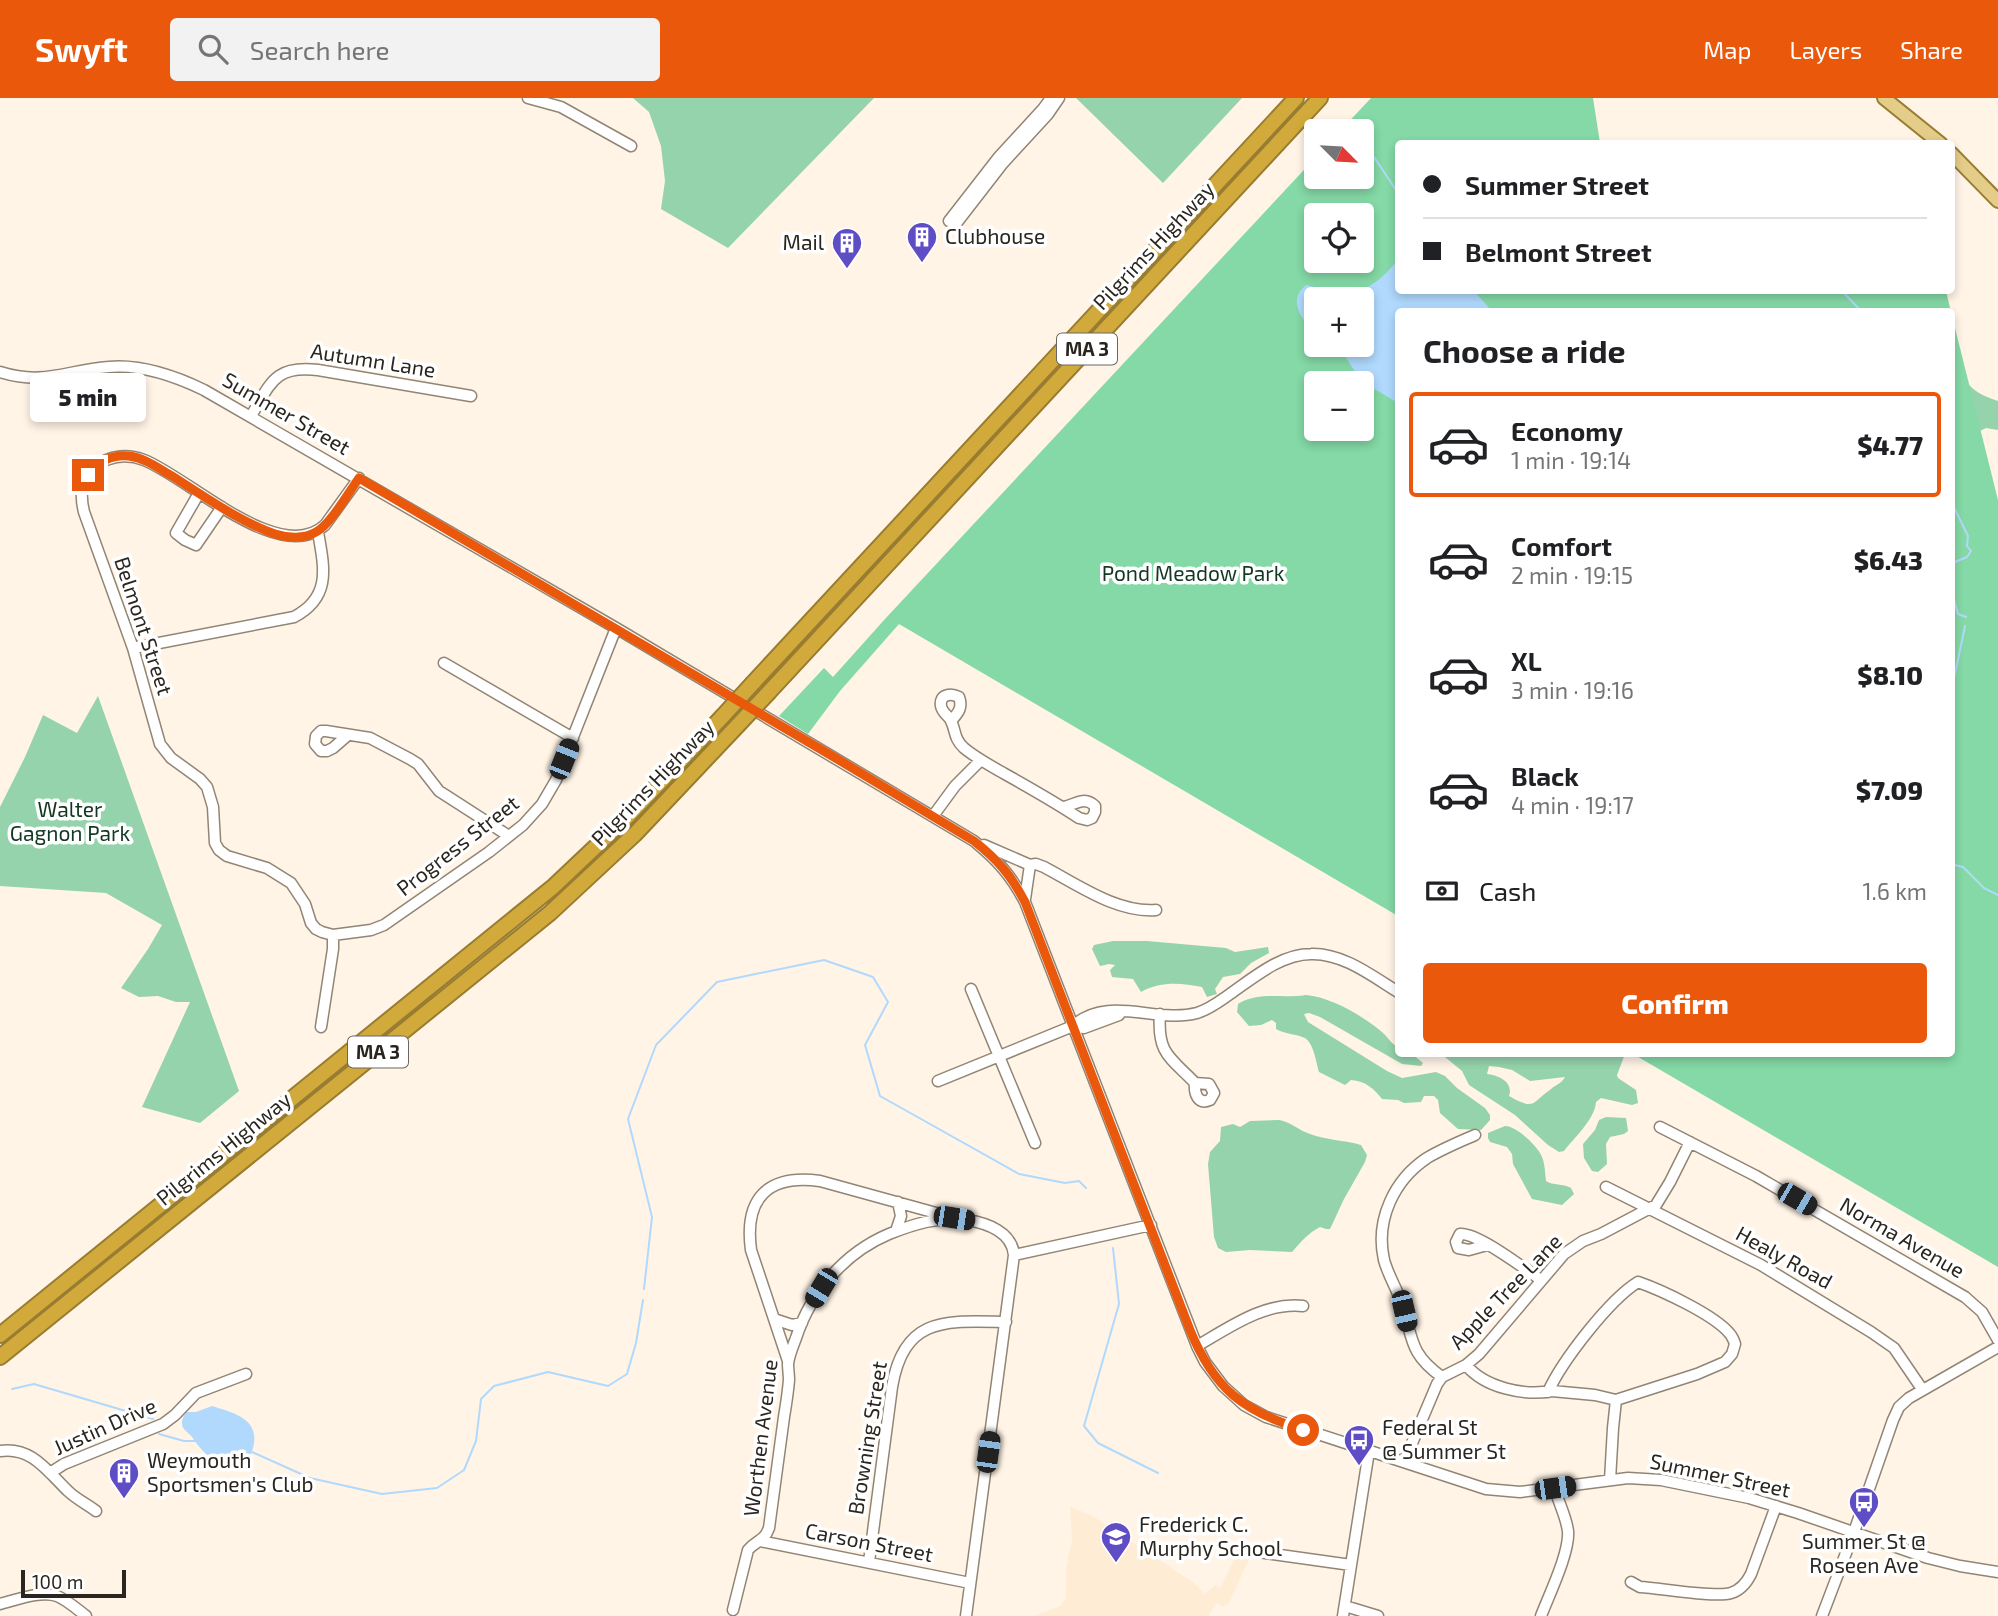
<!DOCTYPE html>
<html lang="en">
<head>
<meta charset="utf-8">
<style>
	body { margin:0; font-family:"Exo 2",sans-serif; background:#f2f2f2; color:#202124; height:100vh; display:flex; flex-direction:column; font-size:26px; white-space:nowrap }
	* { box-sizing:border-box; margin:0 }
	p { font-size:23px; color:#757577 }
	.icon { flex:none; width:38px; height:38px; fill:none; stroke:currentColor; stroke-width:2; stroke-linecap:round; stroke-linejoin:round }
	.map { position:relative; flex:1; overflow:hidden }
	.side { position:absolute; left:1395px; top:210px; width:560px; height:749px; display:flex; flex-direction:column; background:#fff; border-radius:7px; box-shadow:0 4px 10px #0003 }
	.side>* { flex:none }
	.guide { position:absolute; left:1395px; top:42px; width:560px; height:154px; border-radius:7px; box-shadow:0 4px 10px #0003; display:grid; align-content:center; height:154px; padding:0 28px; background:#fff }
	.needle { width:46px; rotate:114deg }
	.buttons { position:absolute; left:1304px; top:21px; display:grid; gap:14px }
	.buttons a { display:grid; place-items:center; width:70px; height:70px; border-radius:7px; background:#fff; box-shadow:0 4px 10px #0003; font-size:35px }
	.scale { position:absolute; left:21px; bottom:18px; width:105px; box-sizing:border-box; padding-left:7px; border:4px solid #2a261f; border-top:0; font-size:19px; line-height:24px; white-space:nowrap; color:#2a261f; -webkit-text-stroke:5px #fff; paint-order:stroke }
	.end { position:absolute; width:32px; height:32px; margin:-16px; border:9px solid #ea580c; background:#fff; box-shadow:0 0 0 4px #fff }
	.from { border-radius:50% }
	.bubble { position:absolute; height:49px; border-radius:7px; background:#fff; box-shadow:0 4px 10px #0003; font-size:23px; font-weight:800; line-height:49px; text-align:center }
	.car { position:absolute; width:21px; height:42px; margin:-21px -10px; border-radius:9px; box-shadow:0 0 5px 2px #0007; background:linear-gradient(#222 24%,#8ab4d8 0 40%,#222 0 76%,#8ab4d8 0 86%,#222 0) }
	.guide b { display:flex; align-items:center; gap:24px; height:66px; font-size:26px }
	.guide b+b { border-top:2px solid #e0e0e0 }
	.guide i { width:18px; height:18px; background:#202124 }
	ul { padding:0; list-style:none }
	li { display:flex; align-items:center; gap:21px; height:105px; margin:0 14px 10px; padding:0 14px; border:4px solid transparent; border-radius:7px }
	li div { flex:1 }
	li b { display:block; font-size:26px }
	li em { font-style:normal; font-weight:800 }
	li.on { border-color:#ea580c }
	li>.icon { width:63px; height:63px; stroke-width:1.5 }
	h2 { padding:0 28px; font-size:32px; line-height:84px }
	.pay { display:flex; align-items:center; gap:18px; height:77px; padding:0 28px; font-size:26px }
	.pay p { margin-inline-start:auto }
	.cta { display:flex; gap:14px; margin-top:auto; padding:14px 28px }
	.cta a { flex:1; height:80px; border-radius:7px; background:#ea580c; color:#fff; font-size:28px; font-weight:800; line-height:80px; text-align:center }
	header { display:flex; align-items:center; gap:42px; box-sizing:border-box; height:98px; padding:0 35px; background:#ea580c; color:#fff }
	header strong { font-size:33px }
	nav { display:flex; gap:38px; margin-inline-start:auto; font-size:24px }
	.search { width:490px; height:63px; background:#f2f2f2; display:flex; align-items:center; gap:18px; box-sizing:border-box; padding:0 24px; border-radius:7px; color:#757577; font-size:26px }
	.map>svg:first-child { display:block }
	.built { fill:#feecd4 }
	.green { fill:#95d3ac; fill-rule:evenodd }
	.forest { fill:#84d9a6; fill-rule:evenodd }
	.water { fill:#b0d9fd }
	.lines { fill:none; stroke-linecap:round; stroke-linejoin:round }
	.stream { stroke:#b0d9fd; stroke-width:2 }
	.minor-casing { stroke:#918575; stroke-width:13 }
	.major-casing { stroke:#977c31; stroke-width:16 }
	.highway-casing { stroke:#977c31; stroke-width:18 }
	.minor { stroke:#fff; stroke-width:10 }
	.major { stroke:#e4cc89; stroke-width:12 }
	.highway { stroke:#d2aa3b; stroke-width:14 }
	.highway-bridge-casing { stroke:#977c31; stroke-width:18; stroke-linecap:butt }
	.highway-bridge { stroke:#d2aa3b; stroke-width:14 }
	.route { stroke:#ea580c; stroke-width:9 }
	.labels { text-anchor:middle; stroke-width:7; stroke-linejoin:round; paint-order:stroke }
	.shield { fill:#fff; stroke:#6a6762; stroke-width:2 }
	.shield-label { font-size:19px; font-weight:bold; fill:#2a261f }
	.poi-label { font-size:21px; fill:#2a261f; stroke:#fff; text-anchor:start }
	.street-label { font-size:21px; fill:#2a261f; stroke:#fff }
	.park-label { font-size:21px; fill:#123722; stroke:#fff }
</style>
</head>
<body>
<header>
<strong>Swyft</strong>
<div class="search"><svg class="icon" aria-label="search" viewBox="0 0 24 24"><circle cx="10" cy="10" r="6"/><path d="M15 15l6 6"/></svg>Search here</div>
<nav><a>Map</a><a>Layers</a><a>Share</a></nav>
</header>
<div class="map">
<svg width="1998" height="1518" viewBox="0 0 1998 1518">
	<rect width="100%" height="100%" fill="#fff4e6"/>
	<path class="built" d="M1070,1408L1094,1419L1194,1485L1205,1496L1215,1487L1220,1491L1242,1446L1255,1448L1229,1505L1223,1509L1216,1505L1209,1518H1035L1060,1508L1066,1500V1471L1072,1442Z"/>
	<path class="green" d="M633,0H874L728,150L661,111L665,83L661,48L649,14Z
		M1076,0H1242L1163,85Z
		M1951,251C1962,280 1966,293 1998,303V332L1986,330L1980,333L1951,355Z
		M98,598L239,993L200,1025L142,1009L190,904H176L158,898L139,899L121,890L148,851L162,827L106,795L0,788V709L25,659L43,617L77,635Z
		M1113,843H1147L1226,850L1235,854L1268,849L1269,855L1251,865L1240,876L1223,879L1215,891L1217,896L1207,899L1202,889C1181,885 1161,883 1141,894L1133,881L1112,879L1110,872L1115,867L1109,866L1100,868L1092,851L1094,847Z
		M1306,897C1331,899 1363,918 1382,934C1388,939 1391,946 1398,949V956H1412L1423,965L1421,968L1402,966L1320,919L1309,915L1304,916L1308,924L1387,973L1402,980L1436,974L1445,978L1457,990L1485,1010L1490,1017V1022L1481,1032L1458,1031L1440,1015L1438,1002L1434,998H1424L1421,1004L1404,1005L1398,1002L1382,1001C1374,991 1366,983 1351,982L1345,987L1319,974C1316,964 1314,946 1305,940C1296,936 1285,936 1276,931V925L1272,922L1261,927L1249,928L1237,914L1238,906C1260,893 1281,901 1306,897Z
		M1445,956H1625L1617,977L1618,980L1636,992L1638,1005L1632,1007L1601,1000L1596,1004C1595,1021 1574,1040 1564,1053L1559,1054L1548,1047L1515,1017L1469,987L1462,973L1445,959ZM1489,968L1499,969L1512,972L1530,983L1565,979C1561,986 1557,986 1551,991C1531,1005 1536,1013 1509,998C1514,984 1498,977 1487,976Z
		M1606,1019L1626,1020L1628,1033L1624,1036L1610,1039L1606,1046L1607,1066L1598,1074L1592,1073L1584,1060L1583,1046L1595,1032L1599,1022Z
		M1279,1022C1291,1024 1298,1032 1310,1036C1326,1042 1344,1042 1361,1047L1367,1057L1365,1064L1344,1101L1330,1131H1326L1320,1129C1308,1135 1301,1144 1292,1154L1250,1152L1226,1154L1218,1150L1214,1139L1208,1066L1210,1054L1220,1043L1221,1029L1233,1026L1240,1029L1250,1023Z
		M1505,1028C1516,1028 1534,1045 1540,1055C1545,1063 1545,1074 1546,1083C1553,1088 1563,1085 1571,1090L1574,1096L1562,1107L1532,1101L1513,1066L1512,1056L1507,1049L1490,1044L1488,1040V1035Z"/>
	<path class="forest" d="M1371,0H1593L1600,45L1398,46V192L1946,193L1951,214H1398V818L899,526L840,593L808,636L779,618L824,570L833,579L885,521L1316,59V79H1362V33H1340ZM1316,117H1362V163H1316ZM1316,201H1362V247H1316ZM1316,285H1362V331H1316Z
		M1951,214L1998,402V1169L1633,956H1951Z"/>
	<path class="water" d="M1398,161V192L1474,193L1492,213L1398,214V305L1361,283L1345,258L1333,247H1362V201H1316V235C1301,222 1287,202 1306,187C1316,189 1327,193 1338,194C1364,198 1384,180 1398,161Z
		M212,1308C231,1314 258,1320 254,1345C253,1353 250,1358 245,1365L230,1362L223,1367C206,1358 203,1354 192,1339C188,1334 182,1332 182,1325C182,1320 184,1318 186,1314H196Z"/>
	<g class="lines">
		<path class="stream" d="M1311,33L1316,37
			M1362,57L1374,59L1398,95
			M1841,192L1862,214
			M1951,403L1968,438L1967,448L1971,453L1967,459L1955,464L1951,471
			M1951,490L1958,516L1966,519
			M1951,595L1965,528
			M1951,766L1963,769L1984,790L1998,797
			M1113,1150L1119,1206L1084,1328L1098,1345L1158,1375
			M644,1191L652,1119L628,1021L656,947L717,884L824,862L873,879L888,904L865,947L880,998L1019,1076L1065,1085L1079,1083L1086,1090
			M12,1291L34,1286L153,1321
			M159,1336L184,1343H196
			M252,1354L310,1380L382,1396L437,1390L464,1372L476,1343L481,1301L494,1288L548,1274L608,1288L627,1276L636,1245L643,1202"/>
		<g class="minor-casing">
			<path id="minor" d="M528,0L561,9L631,48
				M949,123L998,60L1043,11L1051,0
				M955,127L1003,65L1048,16L1059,0
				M0,274C45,288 66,272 109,269C142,266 175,278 204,292L616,530L974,743C997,762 1011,777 1025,804L1197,1248L1205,1264L1223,1288L1244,1307L1266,1319L1486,1391L1520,1394L1628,1380L1661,1382L1749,1400L1798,1415L1928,1460L1960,1468L1998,1474
				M251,318C271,285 274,267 318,272L471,298
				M359,380L325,427C280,469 188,379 144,362C120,353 91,361 83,388C81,396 82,406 84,414L133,550L160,646L171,660L200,681L207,689L213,709L215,745L219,752L227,758L267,770L291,785L305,806L311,825L316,831L322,834L333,837L371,832L384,827L489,754L523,727L542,706L556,682L616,530
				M199,395L176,435L185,442L196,447L222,409
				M133,550L294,519C332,499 324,469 318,434
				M444,565L573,640
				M951,623C958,615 963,610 959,599C951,595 939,596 941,608C942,614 947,617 950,621C956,631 953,640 964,650C976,660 991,668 1005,676C1030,690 1055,704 1079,720L1087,722L1092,720L1095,714V708C1084,697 1076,707 1063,709
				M348,637L333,650L327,653H321L315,646L316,638L321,633H326L370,640L410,661L418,666L439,693L509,738
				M933,718L955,688L981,662
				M984,747L1030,767L1036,766L1044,769C1078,787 1117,815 1156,812
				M1025,801L1030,767
				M971,891L1035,1045
				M1160,916C1157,956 1170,959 1195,985C1194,996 1198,1007 1210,1002L1214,995L1209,986L1195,985
				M1073,928L1084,930L1119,917
				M321,929L333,851V837
				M938,983L1073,928C1108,896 1156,926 1197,915C1210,911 1220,903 1230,896C1253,880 1281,856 1311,856C1343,855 1372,878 1398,894
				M1660,1029L1756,1078L1965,1199L1982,1214L1998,1242
				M1606,1089L1761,1167L1871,1234L1894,1250L1922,1291
				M896,1133L901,1118L898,1104
				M1487,1147L1469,1152L1458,1150L1456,1144L1460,1136C1477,1134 1525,1171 1541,1182
				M774,1221L792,1227L802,1225
				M1197,1248C1230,1229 1264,1204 1303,1208
				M788,1263L751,1152C744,1100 768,1076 820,1083L947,1118
				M1466,1267C1485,1290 1524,1298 1552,1293L1595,1297L1616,1302L1697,1276L1725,1264L1732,1256L1735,1246C1735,1245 1731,1236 1730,1236C1715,1217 1661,1192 1638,1184C1609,1202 1562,1263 1548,1294
				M1442,1279C1409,1256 1413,1240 1402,1206C1397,1191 1388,1177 1384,1162C1375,1122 1394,1082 1427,1060C1442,1051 1459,1044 1475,1037
				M0,1353C32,1348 48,1374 68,1393C76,1401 87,1406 96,1413
				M1404,1364L1437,1286L1442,1279L1466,1267L1479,1256L1564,1156L1583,1143L1601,1136L1656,1107L1670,1084L1690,1044
				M50,1375L64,1366L163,1326L175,1317L196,1295L246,1276
				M1610,1382L1613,1330L1616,1302
				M760,1443L970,1485
				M1244,1452L1351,1467
				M869,1464L892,1289C904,1217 948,1223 1006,1224
				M1631,1484L1640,1489C1660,1490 1715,1500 1731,1495C1741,1492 1747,1484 1751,1476L1776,1408
				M0,1506C16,1502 41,1492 57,1498C67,1502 77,1511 86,1518
				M1345,1508L1378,1518
				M733,1512L748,1452C756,1442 764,1444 769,1430C774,1393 779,1356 784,1319C786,1307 788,1294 789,1282C789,1276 788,1271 788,1266C789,1257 793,1248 796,1240C811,1194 844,1155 889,1136C914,1126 939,1118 967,1122C987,1125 1012,1134 1014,1157
				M966,1518L1014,1157L1151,1127
				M1343,1518L1369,1353
				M1541,1518C1549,1497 1570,1454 1568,1433C1566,1418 1558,1404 1555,1390
				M1822,1518L1854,1434L1893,1322L1899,1309L1909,1300L1998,1249"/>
		</g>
		<g class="major-casing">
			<path id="major" d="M1884,0L1941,46
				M1951,55L1998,103"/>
		</g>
		<g class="highway-casing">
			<path id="highway" d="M753,585L1296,0
				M769,594L1320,0
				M0,1237L553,789L627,719L722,619
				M0,1259L550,815L635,736L738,627"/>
		</g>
		<use href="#minor" class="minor"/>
		<use href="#major" class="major"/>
		<use href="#highway" class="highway"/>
		<g class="highway-bridge-casing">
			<path id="highway-bridge" d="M722,619L753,585
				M738,627L769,594"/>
		</g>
		<use href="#highway-bridge" class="highway-bridge"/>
	</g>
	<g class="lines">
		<path class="route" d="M88,377C97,364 112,356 129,358C145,360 158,370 172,378C202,397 242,425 275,436C287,440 305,441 316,434C330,427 349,394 359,380L839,662L974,743C998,762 1011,777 1025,804L1190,1232C1214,1291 1243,1313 1303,1332"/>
	</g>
	<defs>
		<g id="building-pin" transform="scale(1.575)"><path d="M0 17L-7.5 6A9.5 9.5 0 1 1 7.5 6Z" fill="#5f4dc5" stroke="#fff"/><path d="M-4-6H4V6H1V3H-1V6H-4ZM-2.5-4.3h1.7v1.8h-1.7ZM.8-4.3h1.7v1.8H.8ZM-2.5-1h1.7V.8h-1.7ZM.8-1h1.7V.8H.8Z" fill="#fff"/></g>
		<g id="bus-pin" transform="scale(1.575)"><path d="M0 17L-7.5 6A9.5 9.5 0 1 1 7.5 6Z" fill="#5f4dc5" stroke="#fff"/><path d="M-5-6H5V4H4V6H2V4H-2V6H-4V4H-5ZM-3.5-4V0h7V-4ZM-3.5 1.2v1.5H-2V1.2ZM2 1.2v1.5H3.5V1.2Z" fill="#fff"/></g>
		<g id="school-pin" transform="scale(1.575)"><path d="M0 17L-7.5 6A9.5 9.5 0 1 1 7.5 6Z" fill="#5f4dc5" stroke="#fff"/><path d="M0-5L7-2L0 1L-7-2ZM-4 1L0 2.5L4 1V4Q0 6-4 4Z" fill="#fff"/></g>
	</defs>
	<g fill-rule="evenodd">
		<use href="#building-pin" x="922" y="139"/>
		<use href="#building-pin" x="847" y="145"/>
		<use href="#bus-pin" x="1359" y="1342"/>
		<use href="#building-pin" x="124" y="1375"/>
		<use href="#bus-pin" x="1864" y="1404"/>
		<use href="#school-pin" x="1116" y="1439"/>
	</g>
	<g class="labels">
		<g class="shield">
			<rect x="1057" y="235.5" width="60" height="31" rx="5"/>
			<rect x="348" y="938.5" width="60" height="31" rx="5"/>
		</g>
		<g class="shield-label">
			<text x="1087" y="258">MA 3</text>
			<text x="378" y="961">MA 3</text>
		</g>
		<g class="poi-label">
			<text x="945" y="146">Clubhouse</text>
			<text x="824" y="152" text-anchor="end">Mail</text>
			<text x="1382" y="1337">Federal St<tspan x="1382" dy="24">@ Summer St</tspan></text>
			<text x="147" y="1370">Weymouth<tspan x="147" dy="24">Sportsmen's Club</tspan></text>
			<text x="1139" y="1434">Frederick C.<tspan x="1139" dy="24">Murphy School</tspan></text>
			<text x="1864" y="1451" text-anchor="middle">Summer St @<tspan x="1864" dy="24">Roseen Ave</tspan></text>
		</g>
		<g class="street-label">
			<text transform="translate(1154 148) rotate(-47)" y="7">Pilgrims Highway</text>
			<text transform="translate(373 263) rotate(9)" y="7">Autumn Lane</text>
			<text transform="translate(286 316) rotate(30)" y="7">Summer Street</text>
			<text transform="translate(143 528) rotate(72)" y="7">Belmont Street</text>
			<text transform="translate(653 685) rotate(-46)" y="7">Pilgrims Highway</text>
			<text transform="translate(458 748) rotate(-38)" y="7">Progress Street</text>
			<text transform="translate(224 1051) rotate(-39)" y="7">Pilgrims Highway</text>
			<text transform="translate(1902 1140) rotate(30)" y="7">Norma Avenue</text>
			<text transform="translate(1784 1160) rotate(29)" y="7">Healy Road</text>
			<text transform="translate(1506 1194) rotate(-46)" y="7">Apple Tree Lane</text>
			<text transform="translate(105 1329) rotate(-24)" y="7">Justin Drive</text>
			<text transform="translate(761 1340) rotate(-83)" y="7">Worthen Avenue</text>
			<text transform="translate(868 1340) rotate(-81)" y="7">Browning Street</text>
			<text transform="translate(1720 1378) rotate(12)" y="7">Summer Street</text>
			<text transform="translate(869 1445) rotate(11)" y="7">Carson Street</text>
		</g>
		<g class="park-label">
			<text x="1193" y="483">Pond Meadow Park</text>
			<text x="70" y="719">Walter<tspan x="70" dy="24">Gagnon Park</tspan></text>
		</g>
	</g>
</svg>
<div class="buttons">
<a><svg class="needle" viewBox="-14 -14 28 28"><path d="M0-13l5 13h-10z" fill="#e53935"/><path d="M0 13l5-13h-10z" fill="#757577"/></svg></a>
<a><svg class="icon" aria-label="locate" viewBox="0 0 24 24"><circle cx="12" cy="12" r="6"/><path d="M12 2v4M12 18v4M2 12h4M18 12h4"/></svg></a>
<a>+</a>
<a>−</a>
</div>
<div class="scale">100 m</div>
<i class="end from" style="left:1303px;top:1332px"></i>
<i class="end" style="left:88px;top:377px"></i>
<div class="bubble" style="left:30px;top:275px;width:116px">5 min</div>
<i class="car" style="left:564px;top:661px;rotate:22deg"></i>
<i class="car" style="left:1797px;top:1101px;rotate:120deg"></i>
<i class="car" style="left:954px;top:1120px;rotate:99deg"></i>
<i class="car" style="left:821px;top:1190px;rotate:211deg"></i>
<i class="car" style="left:1404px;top:1213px;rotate:167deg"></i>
<i class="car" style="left:988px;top:1354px;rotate:8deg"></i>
<i class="car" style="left:1555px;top:1390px;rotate:82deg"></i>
<div class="guide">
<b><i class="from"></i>Summer Street</b>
<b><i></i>Belmont Street</b>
</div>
<section class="side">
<h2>Choose a ride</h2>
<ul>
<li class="on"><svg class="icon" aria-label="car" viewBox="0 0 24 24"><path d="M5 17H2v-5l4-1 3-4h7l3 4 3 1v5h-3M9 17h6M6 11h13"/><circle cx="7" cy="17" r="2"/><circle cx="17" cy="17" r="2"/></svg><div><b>Economy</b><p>1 min · 19:14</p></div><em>$4.77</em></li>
<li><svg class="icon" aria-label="car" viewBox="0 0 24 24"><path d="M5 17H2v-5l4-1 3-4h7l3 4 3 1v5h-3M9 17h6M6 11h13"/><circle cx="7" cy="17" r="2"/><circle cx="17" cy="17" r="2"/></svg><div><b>Comfort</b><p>2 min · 19:15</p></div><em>$6.43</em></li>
<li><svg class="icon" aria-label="car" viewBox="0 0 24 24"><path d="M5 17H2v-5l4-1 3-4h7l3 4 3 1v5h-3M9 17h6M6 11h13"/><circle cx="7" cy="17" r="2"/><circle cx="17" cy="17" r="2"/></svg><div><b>XL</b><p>3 min · 19:16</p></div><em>$8.10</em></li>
<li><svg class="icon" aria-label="car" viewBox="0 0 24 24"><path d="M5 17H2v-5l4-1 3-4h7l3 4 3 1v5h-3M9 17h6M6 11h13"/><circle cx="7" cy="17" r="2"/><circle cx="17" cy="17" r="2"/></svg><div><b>Black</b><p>4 min · 19:17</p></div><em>$7.09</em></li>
</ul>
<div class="pay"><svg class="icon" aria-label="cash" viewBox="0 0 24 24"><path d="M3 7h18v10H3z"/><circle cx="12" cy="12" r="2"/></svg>Cash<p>1.6 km</p></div>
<div class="cta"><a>Confirm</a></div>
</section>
</div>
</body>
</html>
